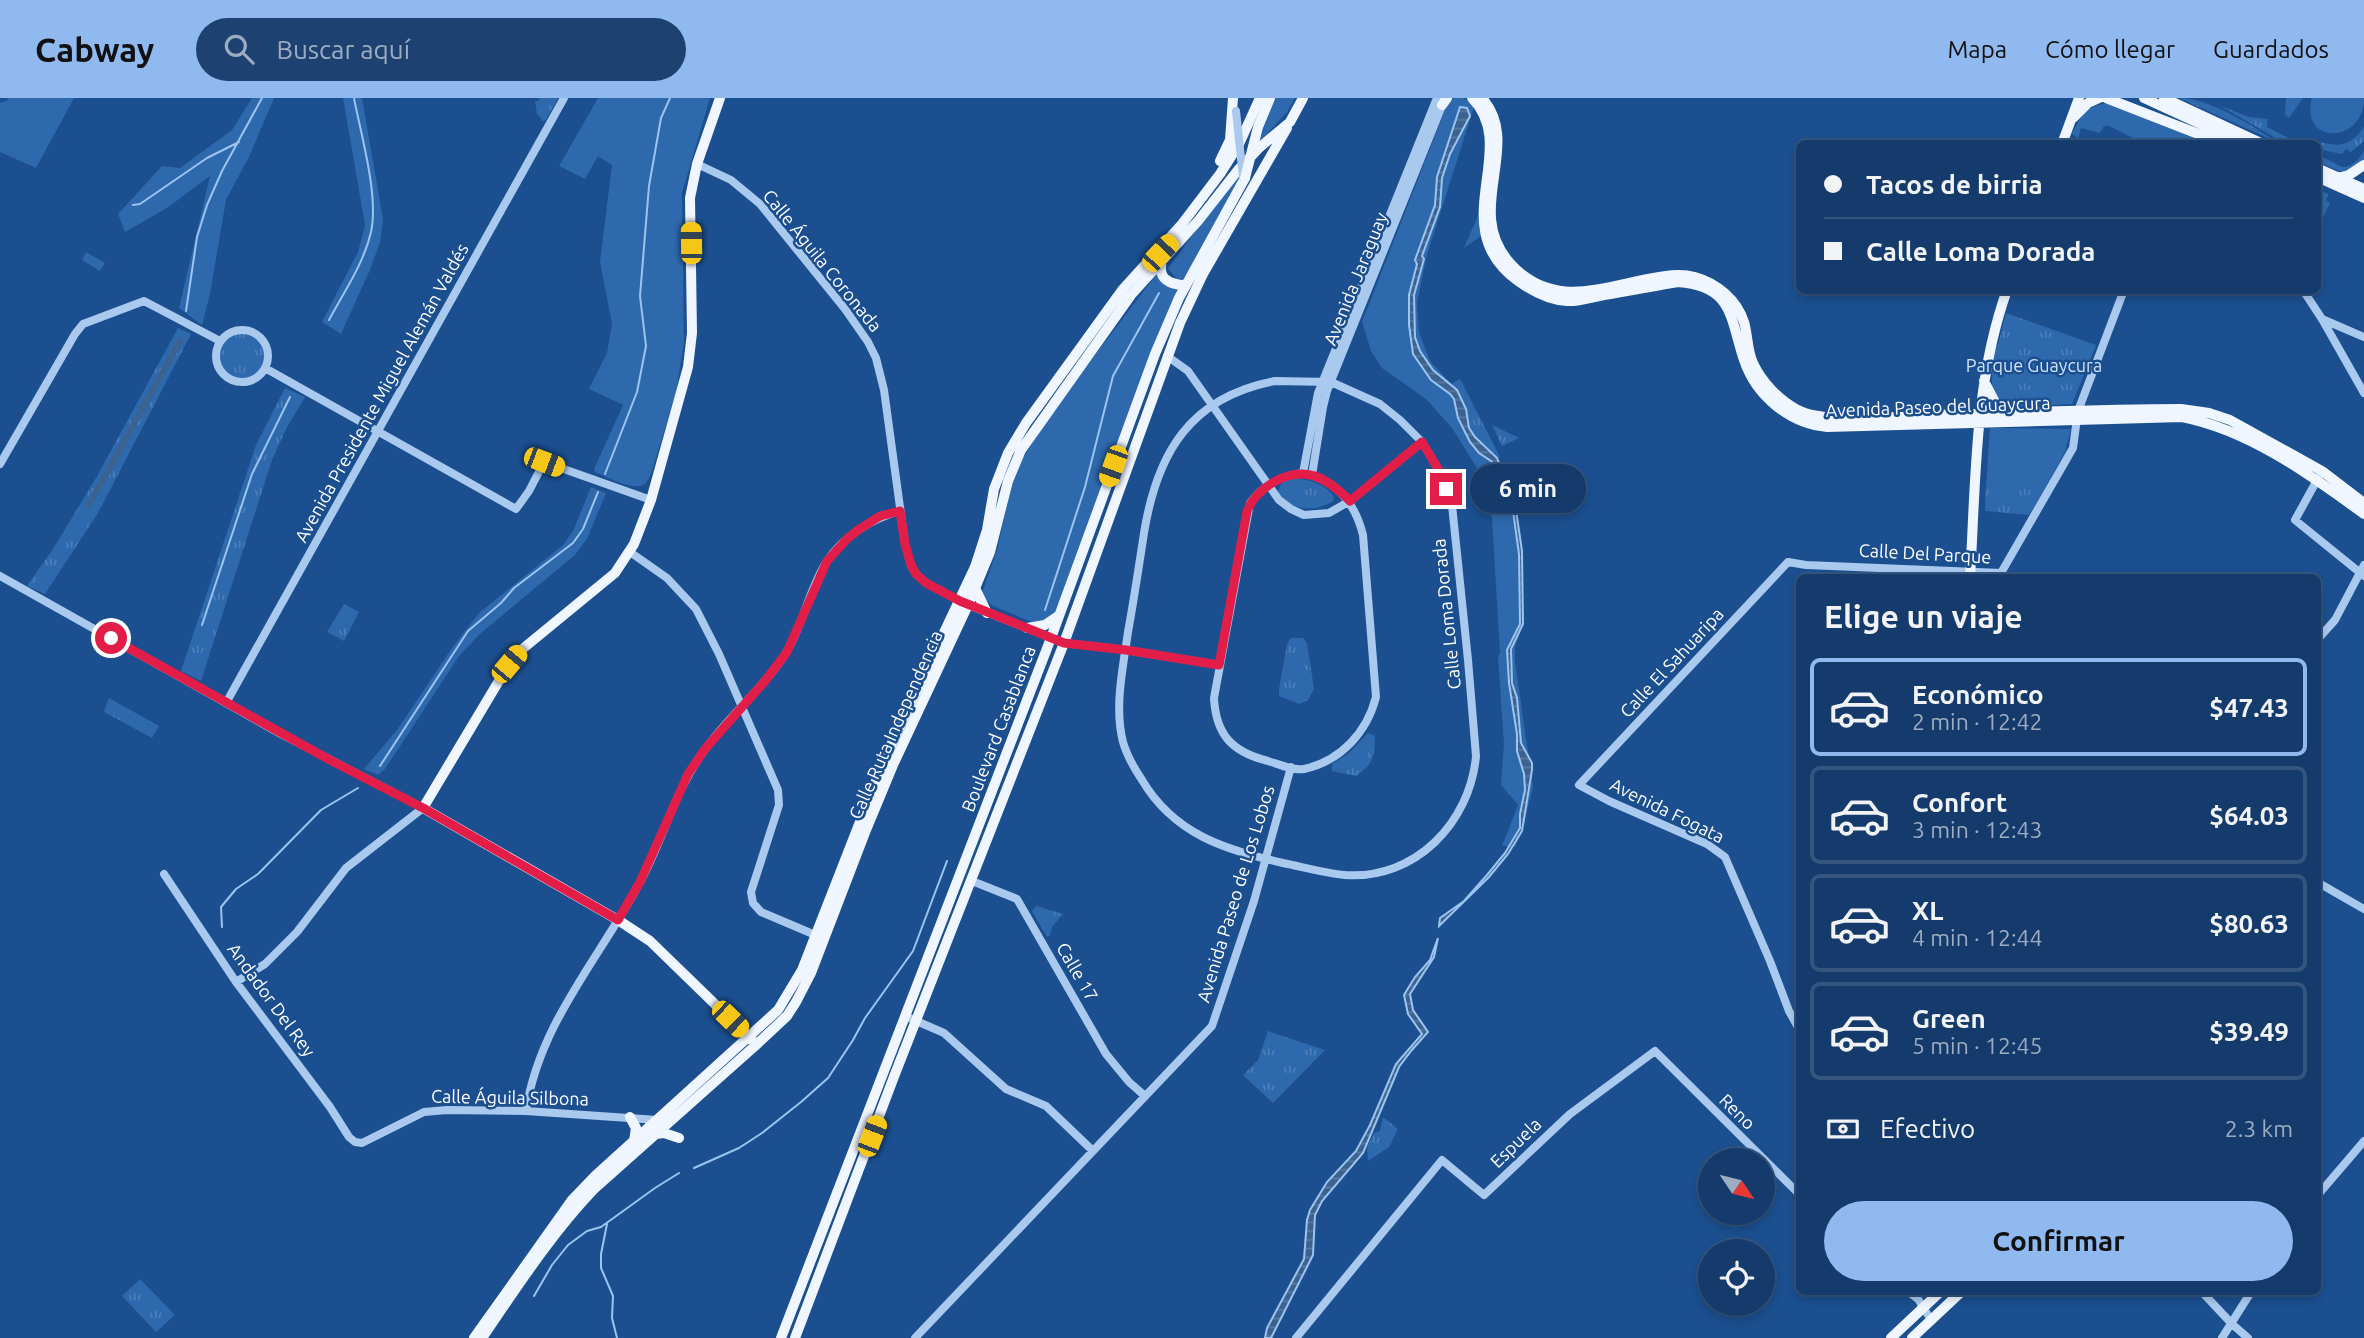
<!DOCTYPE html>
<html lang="es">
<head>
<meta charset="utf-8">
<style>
	body { margin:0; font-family:Ubuntu,sans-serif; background:#1d4271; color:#f1f3f6; height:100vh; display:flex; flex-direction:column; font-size:26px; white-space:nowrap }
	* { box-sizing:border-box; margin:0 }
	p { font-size:23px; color:#9dadc1 }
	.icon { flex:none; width:38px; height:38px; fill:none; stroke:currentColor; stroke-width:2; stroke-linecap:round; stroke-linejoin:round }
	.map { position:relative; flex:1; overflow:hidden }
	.drawer { position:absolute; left:1796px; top:476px; width:525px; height:721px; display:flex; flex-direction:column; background:#143b6b; border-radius:10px; box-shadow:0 4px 10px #0003,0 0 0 2px #33557e }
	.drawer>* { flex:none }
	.banner { position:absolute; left:1796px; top:42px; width:525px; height:154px; border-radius:10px; box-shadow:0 4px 10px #0003,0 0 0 2px #33557e; display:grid; align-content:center; height:154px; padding:0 28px; background:#143b6b }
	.needle { width:46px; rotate:125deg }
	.controls { position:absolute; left:1698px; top:1050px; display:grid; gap:14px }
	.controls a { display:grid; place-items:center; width:77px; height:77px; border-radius:50%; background:#143b6b; box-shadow:0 4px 10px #0003,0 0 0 2px #33557e; font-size:35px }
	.end { position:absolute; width:32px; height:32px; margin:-16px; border:9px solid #e11d48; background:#fff; box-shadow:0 0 0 4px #fff }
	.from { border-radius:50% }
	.bubble { position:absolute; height:49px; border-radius:24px; background:#143b6b; box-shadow:0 4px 10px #0003,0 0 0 2px #33557e; font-size:23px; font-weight:600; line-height:49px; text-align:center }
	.car { position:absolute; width:21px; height:42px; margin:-21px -10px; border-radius:9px; box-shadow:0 0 5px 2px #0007; background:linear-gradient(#f5c518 24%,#345 0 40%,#f5c518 0 76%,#345 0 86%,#f5c518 0) }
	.banner b { display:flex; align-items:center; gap:24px; height:66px; font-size:26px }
	.banner b+b { border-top:2px solid #33557e }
	.banner i { width:18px; height:18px; background:#f1f3f6 }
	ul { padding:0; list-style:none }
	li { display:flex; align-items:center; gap:21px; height:98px; margin:0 14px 10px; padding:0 14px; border:4px solid #33557e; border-radius:10px }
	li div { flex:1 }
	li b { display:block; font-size:26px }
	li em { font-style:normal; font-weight:600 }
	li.current { border-color:#90b9f0 }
	li>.icon { width:63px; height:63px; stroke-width:1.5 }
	h2 { padding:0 28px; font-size:32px; line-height:84px }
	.pay { display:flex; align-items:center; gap:18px; height:77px; padding:0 28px; font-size:26px }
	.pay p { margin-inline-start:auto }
	.cta { display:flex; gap:14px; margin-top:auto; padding:14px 28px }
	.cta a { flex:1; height:80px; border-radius:42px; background:#90b9f0; color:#111; font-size:28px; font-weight:600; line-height:80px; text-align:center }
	header { display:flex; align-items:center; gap:42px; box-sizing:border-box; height:98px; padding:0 35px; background:#90b9f0; color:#111 }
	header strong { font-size:33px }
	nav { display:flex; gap:38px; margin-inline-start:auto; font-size:24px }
	.search { width:490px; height:63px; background:#1d4271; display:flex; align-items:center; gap:18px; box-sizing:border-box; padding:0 24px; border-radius:38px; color:#9dadc1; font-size:26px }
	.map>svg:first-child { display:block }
	.green { fill:#2e69ad }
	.park { fill:url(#park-tufts) }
	.water { fill:url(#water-rules); stroke:#9cc4f0; stroke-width:2 }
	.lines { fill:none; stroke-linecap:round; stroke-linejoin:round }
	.stream { stroke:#9cc4f0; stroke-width:2 }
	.canal { stroke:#3c6290; stroke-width:6 }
	.minor { stroke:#a9c9ee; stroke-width:8 }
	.major { stroke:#f0f6ff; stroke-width:10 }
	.minor-bridge { stroke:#a9c9ee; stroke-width:8 }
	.major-bridge { stroke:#f0f6ff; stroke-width:10 }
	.route { stroke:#e11d48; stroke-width:9 }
	.labels { text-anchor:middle; stroke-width:5; stroke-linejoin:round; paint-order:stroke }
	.street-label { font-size:18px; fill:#fff; stroke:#1b4f8f }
	.park-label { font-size:18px; fill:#cfe3fa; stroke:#1b4f8f }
</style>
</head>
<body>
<header>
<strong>Cabway</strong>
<div class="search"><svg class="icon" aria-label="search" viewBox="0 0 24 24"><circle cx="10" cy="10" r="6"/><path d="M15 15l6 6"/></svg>Buscar aquí</div>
<nav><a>Mapa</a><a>Cómo llegar</a><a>Guardados</a></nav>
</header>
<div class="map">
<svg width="2364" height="1240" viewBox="0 0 2364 1240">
	<defs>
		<pattern id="park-tufts" width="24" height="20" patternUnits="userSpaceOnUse" patternTransform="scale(1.75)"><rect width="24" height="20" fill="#2e69ad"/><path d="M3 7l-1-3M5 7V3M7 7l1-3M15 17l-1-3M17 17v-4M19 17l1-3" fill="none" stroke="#4d80b9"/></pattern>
		<pattern id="water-rules" width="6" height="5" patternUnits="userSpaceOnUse" patternTransform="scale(1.75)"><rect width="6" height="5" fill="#3c6290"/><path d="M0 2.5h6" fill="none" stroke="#597aa1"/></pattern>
	</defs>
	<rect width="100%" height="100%" fill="#1b4f8f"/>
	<path class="green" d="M7,0H74L36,70L0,54V5L8,2Z
		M252,0H274L249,59L226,102L210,196L202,227L179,210L210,78L167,110L125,134L118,116L162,68L180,70L232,32Z
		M343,0H362L383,121L380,145L369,174L341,236L322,224L358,154L365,127Z
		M598,0H710L682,95L684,244L676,294L651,376C650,378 646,386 645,386C634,394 605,378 595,374L594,371L623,307L589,291L607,255L612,226L600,164L612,67L598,58L585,81L559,68Z
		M1273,0H1295L1287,14L1259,45Z
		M1453,0H1464L1474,9L1426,160L1417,206L1419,234L1430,263L1457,292L1479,342L1497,360L1514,402L1522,456L1523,526L1515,549V564L1533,689L1522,733L1515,749L1502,748L1518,707L1501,687L1504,646L1498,559L1500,555L1492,420L1482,378L1452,330L1426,301L1382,270L1371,253L1362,224L1447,7Z
		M2312,0H2364C2364,47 2299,47 2312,0Z
		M2102,6H2109L2207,45H2143L2109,28H2104L2100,35L2081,30L2078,40L2072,36C2080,20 2084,10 2102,6Z
		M1241,73L1237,87L1184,181H1177L1168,170Z
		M2317,91L2329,96L2326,102L2330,105L2319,128L2317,125Z
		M86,154L105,165L100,173L82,162Z
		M1159,173C1165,184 1168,190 1182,192L1056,515L1037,526L993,508L987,503L982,495L997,452L1012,386L1020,365L1054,311Z
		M1990,330L2071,331L2065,354L2037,404L1985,403Z
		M591,389L606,395L587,441L575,457L481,535L459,558L385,671L378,677L364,671L397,632L452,550L479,515L563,447L573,433Z"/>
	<path class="park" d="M539,0H558L546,22L543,23L537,16L535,3H539Z
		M2179,0C2211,0 2252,28 2279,45Z
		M2286,0H2303L2289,20L2285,16Z
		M2219,7L2249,19L2268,21L2267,29L2298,45H2284Z
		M2364,29V43L2351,54L2346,51L2342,56L2317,51V46L2308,45L2311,42C2335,48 2348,52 2364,29Z
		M2364,53V64L2345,75L2317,64V56L2342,69C2353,69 2358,62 2364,53Z
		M1479,115L1481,138L1464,150Z
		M2006,215L2096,247L2072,306L2012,309L1999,304L1992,289V265L1993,253L1998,246Z
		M178,230L191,236L98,415L45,496L27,488L53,451L96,380Z
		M219 258a23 23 0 1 1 46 0a23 23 0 1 1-46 0Z
		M1460,281L1500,359L1497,360L1473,336L1467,322L1466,311L1451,286Z
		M285,290L305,299L286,331L272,362L201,583L181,573L256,347Z
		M1492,327L1519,340L1502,348Z
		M1287,380C1304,380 1325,384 1334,399L1333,403C1315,415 1290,413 1278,394L1281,386Z
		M1986,388L2044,392L2029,417L1985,413Z
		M344,506L359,514L344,543L327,534Z
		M1291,540H1303L1307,545L1314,591L1308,602L1299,606L1279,598V591L1287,546Z
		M109,600L159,628L152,640L104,614Z
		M1368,635L1375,638C1375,657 1373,667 1356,678L1332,673V666L1349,655Z
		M1036,808L1063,816L1052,829L1050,837L1047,839L1032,813Z
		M1268,933L1325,952L1273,1005L1243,977L1258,962Z
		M1383,1019L1398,1031L1389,1049L1368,1063L1367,1050L1374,1035L1380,1033Z
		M140,1181L175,1217L156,1234L122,1198Z"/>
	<path class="water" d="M1460,9L1467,10L1470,18L1450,56L1442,80L1440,109L1422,158L1424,161L1414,197L1415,239L1420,253L1433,272L1457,292L1466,311L1469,330L1475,339L1497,360L1515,405L1522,453L1523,526L1511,551L1512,585L1517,600L1521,645L1532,665V672L1522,733L1508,756L1489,779L1439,828L1440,820L1464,803L1487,777L1505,755L1520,730V716L1525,692L1524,676L1517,653V636L1509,585L1507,552L1520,526L1519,456L1512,406L1503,381L1491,363L1479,355L1470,344L1458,320L1454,301L1450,296L1431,282L1413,256L1409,227V197L1417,166L1415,162L1435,107L1437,79Z
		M1438,840L1434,859L1410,896L1413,912L1428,934L1411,953L1399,969L1363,1055L1322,1103L1315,1117L1313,1157L1271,1240H1265L1267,1230L1304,1161L1307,1122L1310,1112L1327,1084L1356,1053L1370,1027L1396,966L1422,936L1408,916L1404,897L1415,879L1430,862Z"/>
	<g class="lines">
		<path class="stream" d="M133,107L140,106L207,60L239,44
			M186,213L197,139L207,107L222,73L262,0
			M329,222C344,194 364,165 371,134C379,98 361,37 354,0
			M605,376L637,294L646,248L640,198L649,88L661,20L670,0
			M1045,512L1085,389L1113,278L1159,195
			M202,527L252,376L290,299
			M380,668L468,533L501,505L514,490L573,445L583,431L598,394
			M222,829L221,809L236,791L258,776L321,712L358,690
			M694,1070L739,1050L762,1035L801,1004L828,980L853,942L865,920L913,853L947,763
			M607,1126L601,1156V1170L613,1198L612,1220L617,1240
			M534,1198L552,1167L568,1147L587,1133L601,1129L655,1090L679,1075"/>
		<path class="canal" d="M89,407L180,243"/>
		<path class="minor" d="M697,66L731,82L760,106L845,211L868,244L876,260L884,292L905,446L911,467L916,476L926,485L968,507L1064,545L1126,552L1219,567
			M2303,192L2322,221L2364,295
			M2322,221L2364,239
			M216 258a26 26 0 1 1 52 0a26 26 0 1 1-52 0Z
			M1167,258L1188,273L1279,402L1291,411L1304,417L1329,415L1350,403L1422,344
			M265,270L516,411L529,393L544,364L651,402
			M1275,283L1331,284L1380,306L1400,322L1422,344L1440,374L1452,407L1468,562L1476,658C1470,725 1415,782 1345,777C1325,775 1303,769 1283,765C1225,752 1174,736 1142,682C1134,670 1127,658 1123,644C1114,609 1123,570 1128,534C1134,501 1139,468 1144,435C1157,355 1190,299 1275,283Z
			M0,366L75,236L83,226L144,203L220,243
			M2322,373L2295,422L2364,478
			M1303,375C1337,382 1355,405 1363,437L1376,599C1367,634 1341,663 1304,671C1294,673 1278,666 1268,663C1232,654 1216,637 1214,600L1250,405C1262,388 1282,377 1303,375Z
			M1303,375L1318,295L1437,0
			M1312,377L1323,309L1327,293L1444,3
			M630,454L667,480L696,511L719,556L778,692L779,707L751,794L753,805L761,814L820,839
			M0,478L281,636L423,710L346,770L297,834L265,866L236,884
			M2317,542L2335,522L2364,467
			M226,605L564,0
			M164,776L236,884L330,1009L349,1039L355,1044L362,1045L424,1014L447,1012L526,1013L658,1022
			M972,783L1017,801L1106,956L1129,984L1145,998
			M2317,784L2364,811
			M905,918L944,935L1006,991L1046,1008L1093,1053
			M1799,931L1789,913L1770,863L1725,759L1707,746L1609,703L1579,687L1788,464L1806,467L2001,475L2073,350L2078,313L2124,192
			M526,1013C539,926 599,861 639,786C663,743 674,693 704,653C728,618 763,591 786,555C803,527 809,491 827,463C844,438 871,421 900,413
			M2317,1098L2364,1043
			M1909,1194L1918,1201L1931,1222
			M2202,1194L2232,1226L2248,1240
			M915,1240L1212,928L1254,803L1291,669
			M1296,1240L1442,1062L1484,1097L1570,1016L1655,953L1799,1096
			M2222,1240L2251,1194"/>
		<path class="major" d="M720,0L697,66L690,100L692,235L688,269L651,402L634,446L615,475L520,553L509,566L423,710L618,822L650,843L754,944
			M1472,0C1522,51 1443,129 1518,183C1532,193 1548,202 1567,203C1579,204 1592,199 1604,197C1629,193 1654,188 1678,184C1734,188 1730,221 1744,262C1756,298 1790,326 1827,329L2182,319C2249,332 2309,376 2364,416
			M1482,0C1524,47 1462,112 1510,165C1550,210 1597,191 1648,181C1664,178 1679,175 1695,179C1717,185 1737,202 1744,224C1748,237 1747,252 1753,265C1762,284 1778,301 1796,311C1824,327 1899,318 1932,317C2015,315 2098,311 2181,311L2209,315L2230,322L2322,373L2364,405
			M2106,0L2224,46
			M2144,0L2244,46
			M2164,0L2263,46
			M1442,7L1447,0
			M2073,20L2088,5L2099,0
			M2062,46L2079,0
			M1220,63L1230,42L1233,0
			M2317,70L2364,91
			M2317,79L2364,100
			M2338,80L2349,77L2364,67
			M1162,163C1157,181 1170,187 1186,187
			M1984,283L1996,306L2013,313
			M1970,480C1976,383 1974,284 2007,192
			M975,490L987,515
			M1027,530L1045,527L1058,518
			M630,1019L636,1030L634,1043
			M656,1036L664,1035L679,1040
			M474,1240L572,1102L595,1078L778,912L802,872L885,660L975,469L987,432L994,391L1008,355L1026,325L1123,191L1182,126L1220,76L1239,46L1260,0
			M482,1240C517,1189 551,1136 594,1091L756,947L787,918L796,904L811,875L866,732L893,667L968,507L990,454L1008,383L1021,352L1131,197L1198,123L1238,72L1259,50L1290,24L1303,0
			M781,1240L1051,540L1155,256L1179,200L1245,80
			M795,1240L895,976L1064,545L1180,225L1203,176L1287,30
			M1891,1240L1940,1194
			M1912,1240L1961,1194"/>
		<path class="minor-bridge" d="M1236,13L1243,79"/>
		<path class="major-bridge" d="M1245,80L1258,29L1270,0"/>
	</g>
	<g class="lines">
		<path class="route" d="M111,540L328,661L423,710L618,822L640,784L688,676L705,651L765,583L787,554L827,463L847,441L858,432L880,418L900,413L905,446L911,467L916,476L926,485L960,503L1064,545L1126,552L1219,567L1247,413C1252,400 1261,392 1272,385C1304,366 1326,379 1350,403L1422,344L1440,374L1446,391"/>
	</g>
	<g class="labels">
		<g class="street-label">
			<text transform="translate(822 163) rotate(51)" y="6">Calle Águila Coronada</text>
			<text transform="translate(1356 181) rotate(-68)" y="6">Avenida Jaraguay</text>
			<text transform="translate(382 295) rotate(-61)" y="6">Avenida Presidente Miguel Alemán Valdés</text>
			<text transform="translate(1938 309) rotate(-2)" y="6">Avenida Paseo del Guaycura</text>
			<text transform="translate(1925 456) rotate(3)" y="6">Calle Del Parque</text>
			<text transform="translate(1447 516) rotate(-96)" y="6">Calle Loma Dorada</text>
			<text transform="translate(1672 565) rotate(-47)" y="6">Calle El Sahuaripa</text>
			<text transform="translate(896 627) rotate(-66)" y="6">Calle Ruta Independencia</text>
			<text transform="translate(999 631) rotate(-69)" y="6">Boulevard Casablanca</text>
			<text transform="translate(1667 713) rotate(26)" y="6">Avenida Fogata</text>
			<text transform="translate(1236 796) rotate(-73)" y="6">Avenida Paseo de Los Lobos</text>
			<text transform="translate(1077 874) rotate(60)" y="6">Calle 17</text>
			<text transform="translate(271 902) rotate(54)" y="6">Andador Del Rey</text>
			<text transform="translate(510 1000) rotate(1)" y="6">Calle Águila Silbona</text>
			<text transform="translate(1737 1014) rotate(45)" y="6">Reno</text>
			<text transform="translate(1516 1045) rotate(-44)" y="6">Espuela</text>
		</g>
		<g class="park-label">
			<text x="2034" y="274">Parque Guaycura</text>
		</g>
	</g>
</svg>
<div class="controls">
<a><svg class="needle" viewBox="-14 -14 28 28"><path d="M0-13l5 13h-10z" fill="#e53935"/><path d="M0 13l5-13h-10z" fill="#9dadc1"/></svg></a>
<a><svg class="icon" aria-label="locate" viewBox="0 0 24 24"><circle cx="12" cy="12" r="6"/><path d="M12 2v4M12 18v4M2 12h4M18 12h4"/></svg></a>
</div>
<i class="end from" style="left:111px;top:540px"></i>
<i class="end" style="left:1446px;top:391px"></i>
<div class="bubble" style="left:1470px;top:366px;width:116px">6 min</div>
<i class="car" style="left:691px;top:145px;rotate:359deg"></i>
<i class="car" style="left:1160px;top:155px;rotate:43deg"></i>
<i class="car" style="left:544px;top:364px;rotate:111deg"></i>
<i class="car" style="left:1113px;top:368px;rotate:200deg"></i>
<i class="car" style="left:509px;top:566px;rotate:40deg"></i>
<i class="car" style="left:730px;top:921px;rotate:134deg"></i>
<i class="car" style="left:872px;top:1038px;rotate:21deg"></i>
<div class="banner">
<b><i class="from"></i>Tacos de birria</b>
<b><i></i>Calle Loma Dorada</b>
</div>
<section class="drawer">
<h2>Elige un viaje</h2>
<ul>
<li class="current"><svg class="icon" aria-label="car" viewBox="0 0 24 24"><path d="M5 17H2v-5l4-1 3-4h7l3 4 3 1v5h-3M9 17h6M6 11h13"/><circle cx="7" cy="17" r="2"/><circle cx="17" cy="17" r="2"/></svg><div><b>Económico</b><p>2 min · 12:42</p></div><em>$47.43</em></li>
<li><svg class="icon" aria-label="car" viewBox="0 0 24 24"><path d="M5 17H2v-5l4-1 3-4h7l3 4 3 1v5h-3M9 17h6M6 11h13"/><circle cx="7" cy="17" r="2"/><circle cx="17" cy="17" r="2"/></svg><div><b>Confort</b><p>3 min · 12:43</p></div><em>$64.03</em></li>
<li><svg class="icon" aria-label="car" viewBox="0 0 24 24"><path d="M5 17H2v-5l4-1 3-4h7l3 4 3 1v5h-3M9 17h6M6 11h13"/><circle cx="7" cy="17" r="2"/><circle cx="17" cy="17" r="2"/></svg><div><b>XL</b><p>4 min · 12:44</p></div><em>$80.63</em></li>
<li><svg class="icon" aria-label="car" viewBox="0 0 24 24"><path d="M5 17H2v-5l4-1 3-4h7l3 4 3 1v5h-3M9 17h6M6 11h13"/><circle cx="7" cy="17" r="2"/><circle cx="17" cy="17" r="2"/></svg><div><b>Green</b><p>5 min · 12:45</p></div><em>$39.49</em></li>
</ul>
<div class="pay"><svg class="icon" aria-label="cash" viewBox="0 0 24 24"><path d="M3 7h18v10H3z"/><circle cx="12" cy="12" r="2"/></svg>Efectivo<p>2.3 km</p></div>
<div class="cta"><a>Confirmar</a></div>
</section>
</div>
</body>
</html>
